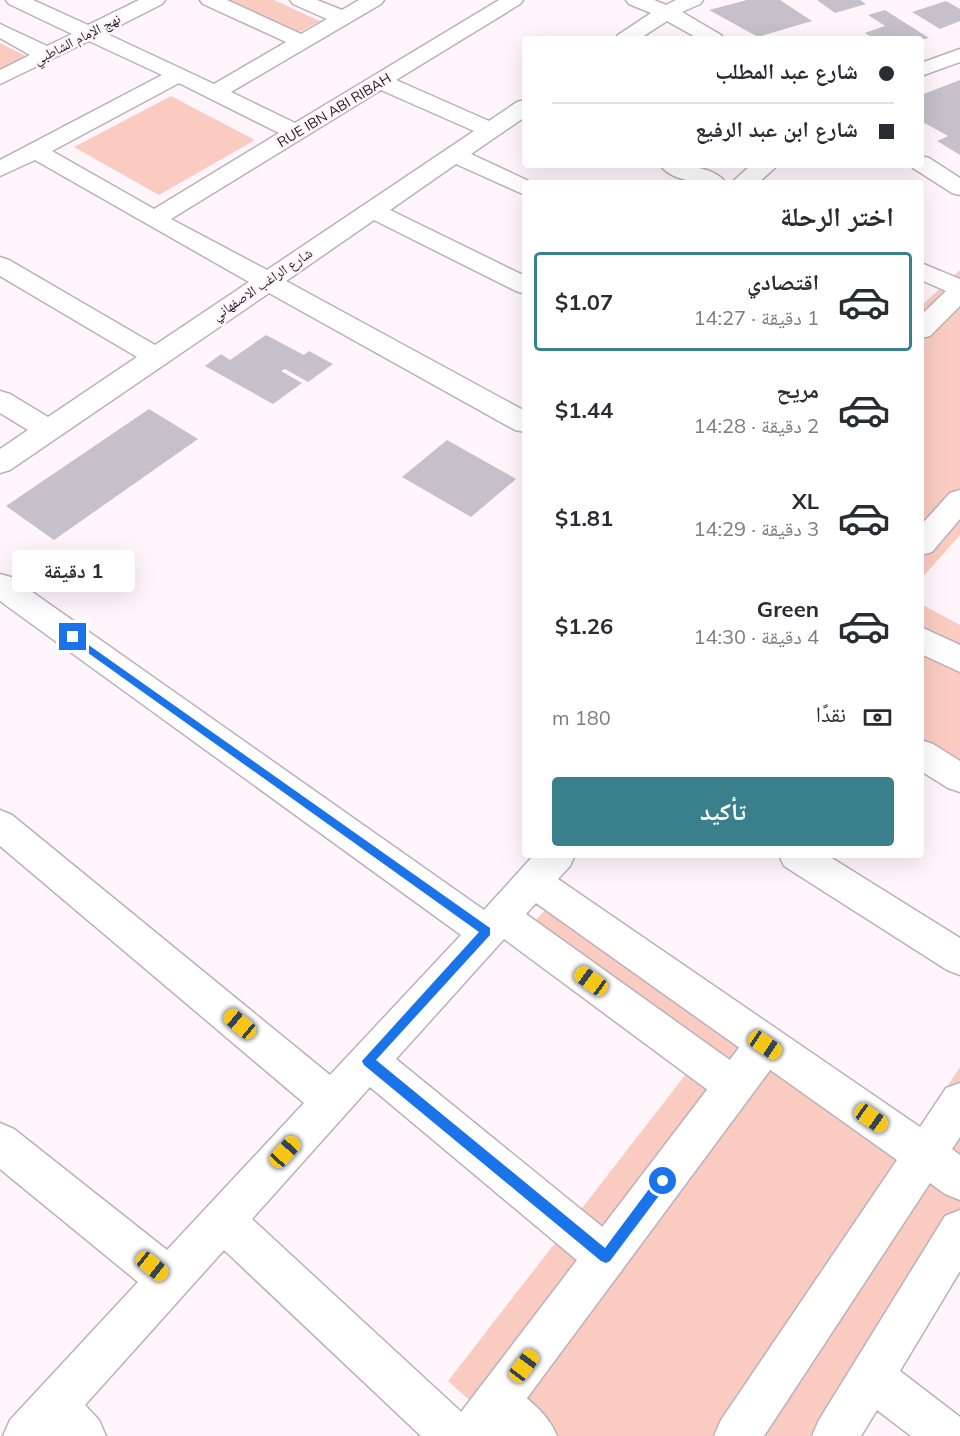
<!DOCTYPE html>
<html lang="ar">
<head>
<meta charset="utf-8">
<style>
	body { margin:0; font-family:Mulish,"Noto Naskh Arabic",sans-serif; background:#f2f2f3; color:#2b2b33; direction:rtl; height:100vh; display:flex; flex-direction:column; font-size:22px; white-space:nowrap }
	* { box-sizing:border-box; margin:0 }
	p { font-size:20px; color:#7c7c81 }
	.icon { flex:none; width:33px; height:33px; fill:none; stroke:currentColor; stroke-width:2; stroke-linecap:round; stroke-linejoin:round }
	.map { position:relative; flex:1; overflow:hidden; direction:ltr }
	.drawer { position:absolute; left:522px; top:180px; width:402px; height:678px; display:flex; flex-direction:column; background:#fff; border-radius:6px; box-shadow:0 6px 24px #0002; direction:rtl }
	.drawer>* { flex:none }
	.banner { position:absolute; left:522px; top:36px; width:402px; height:132px; border-radius:6px; box-shadow:0 6px 24px #0002; direction:rtl; display:grid; align-content:center; height:132px; padding:0 30px; background:#fff }
	.end { position:absolute; width:27px; height:27px; margin:-14px; border:8px solid #1a73e8; background:#fff; box-shadow:0 0 0 3px #fff }
	.from { border-radius:50% }
	.bubble { position:absolute; height:42px; border-radius:6px; background:#fff; box-shadow:0 6px 24px #0002; font-size:20px; font-weight:700; line-height:42px; text-align:center; direction:rtl }
	.car { position:absolute; width:18px; height:36px; margin:-18px -9px; border-radius:8px; box-shadow:0 0 4px 2px #0007; background:linear-gradient(#f5c518 24%,#345 0 40%,#f5c518 0 76%,#345 0 86%,#f5c518 0) }
	.banner b { display:flex; align-items:center; gap:21px; height:57px; font-size:22px }
	.banner b+b { border-top:2px solid #e1e1e2 }
	.banner i { width:15px; height:15px; background:#2b2b33 }
	ul { padding:0; list-style:none }
	li { display:flex; align-items:center; gap:18px; height:99px; margin:0 12px 9px; padding:0 18px; border:3px solid transparent; border-radius:6px }
	li div { flex:1 }
	li b { display:block; font-size:22px }
	li em { font-style:normal; font-weight:700 }
	li.on { border-color:#3a7f8c }
	li>.icon { width:54px; height:54px; stroke-width:1.5 }
	h2 { padding:0 30px; font-size:27px; line-height:72px }
	.pay { display:flex; align-items:center; gap:15px; height:66px; padding:0 30px; font-size:22px }
	.pay p { margin-inline-start:auto }
	.button { display:flex; gap:12px; margin-top:auto; padding:12px 30px }
	.button a { flex:1; height:69px; border-radius:6px; background:#3a7f8c; color:#fff; font-size:24px; font-weight:700; line-height:69px; text-align:center }
	.map>svg:first-child { display:block }
	.green { fill:#faccc1 }
	.building { fill:#c6c0ca }
	.lines { fill:none; stroke-linecap:round; stroke-linejoin:round }
	.minor-casing { stroke:#bbb0b7; stroke-width:3 }
	.tertiary-casing { stroke:#bbb0b7; stroke-width:3 }
	.minor { fill:#fff; fill-rule:evenodd }
	.tertiary { fill:#fff; fill-rule:evenodd }
	.route { fill:#1a73e8 }
	.labels { text-anchor:middle; stroke-width:5; stroke-linejoin:round; paint-order:stroke }
	.far-street-label { font-size:14px; fill:#201c1e; stroke:#fff5fb }
</style>
</head>
<body>
<div class="map">
<svg width="960" height="1436" viewBox="0 0 960 1436">
	<rect width="100%" height="100%" fill="#fff5fb"/>
	<path class="green" d="M222,0H274L320,21L296,34Z
		M0,43L26,56L0,69Z
		M171,96L255,140L159,195L74,147Z
		M960,270V535L921,579V306Z
		M921,604L960,625V793L921,770Z
		M567,886L919,1130L960,1067V1267L859,1436H509L448,1381L686,1074L512,946Z"/>
	<path class="building" d="M747,0H780L812,21L758,37L709,10Z
		M817,0H860L866,4L835,13Z
		M946,1L960,9V21L940,29L912,12Z
		M885,10L929,38L921,40L874,39L865,33L885,26L868,15Z
		M960,80V155L937,141L948,136L921,121V95Z
		M266,335L304,355L309,351L333,364L308,382L285,369L281,371L302,383L273,404L205,366L221,354L230,360Z
		M149,409L198,439L54,540L6,506Z
		M447,440L516,479L471,517L402,477Z"/>
	<g class="lines">
		<g class="minor-casing">
			<path id="minor" d="M6,0H33L88,25L139,0H165L162,4L105,33L214,84L286,42L203,4L200,0H227L301,34L327,19L293,4L290,0H317L342,10L359,0H384L381,4L231,92L295,123L499,0H523L520,4L396,80L489,121L517,102L525,100V117L471,154L533,183H525V195L456,164L390,210L525,276V294L516,291L374,220L286,281L525,411V432L515,430L269,293L10,470L0,473V449L28,430L0,413V391L10,394L48,417L137,357L0,276V257L9,260L155,345L249,282L35,160L0,176V160L162,75L89,41L0,84V70L30,55L0,38V24L47,46L72,34L9,4ZM179,83L279,133L154,209L52,151ZM381,90L474,131L267,270L171,219Z
				M626,0H654L666,5L676,0H703L700,4L682,12L721,35L724,39H699L667,21L639,39H615L618,35L651,13L629,4Z
				M960,49V62L921,76V63Z
				M921,156L929,158L960,178V195L952,193L913,168L911,165H921Z
				M660,165C680,165 713,165 726,183C706,183 673,183 660,165Z
				M751,165H778L758,183H731Z
				M921,263L960,279V306L930,336L921,338V315L946,291L921,280Z
				M960,490V519L932,552L921,555V525L950,493Z
				M0,574L11,577L484,910L534,855H575L570,866L558,879L920,1127L946,1088L960,1083V1137L952,1149L960,1155V1200L945,1194L930,1183L764,1436H714L721,1420L897,1160L536,903L526,914L748,1073L754,1086L748,1099L734,1105L720,1099L504,939L396,1059L621,1242L627,1257L621,1272L606,1278L591,1272L370,1087L252,1219L470,1420L477,1436H421L224,1250L85,1405L99,1420L106,1436H3L10,1420L138,1282L0,1169V1123L14,1129L167,1250L304,1103L0,846V810L12,815L330,1075L461,935L0,601Z
				M921,627L960,645V672L921,654Z
				M921,740L933,744L960,761V792L948,788L921,771Z
				M779,855H827L960,938V975L947,970L784,866Z
				M960,1210V1271L900,1371L960,1417V1436H911L877,1410L861,1436H812L819,1420L945,1216Z
				M496,1380C521,1391 547,1411 557,1436H499L480,1419L473,1403L480,1387Z"/>
		</g>
		<g class="tertiary-casing">
			<path id="tertiary" d="M765,1027L779,1032L784,1045L779,1058L499,1436H448L455,1420L751,1032Z"/>
		</g>
		<use href="#minor" class="minor"/>
		<use href="#tertiary" class="tertiary"/>
	</g>
	<path class="route" d="M73,634L490,928V935L376,1060L605,1248L658,1177H667V1185L610,1261L606,1263L601,1261L364,1065L362,1061L479,932L70,640L69,637Z"/>
	<g class="labels">
		<g class="far-street-label">
			<text transform="translate(77 39) rotate(-27)" y="5">نهج الإمام الشاطبي</text>
			<text transform="translate(334 110) rotate(-31)" y="5">RUE IBN ABI RIBAH</text>
			<text transform="translate(262 284) rotate(-34)" y="5">شارع الراغب الاصفهاني</text>
		</g>
	</g>
</svg>
<i class="end from" style="left:663px;top:1181px"></i>
<i class="end" style="left:73px;top:637px"></i>
<div class="bubble" style="left:12px;top:550px;width:123px">1 دقيقة</div>
<i class="car" style="left:591px;top:981px;rotate:306deg"></i>
<i class="car" style="left:240px;top:1024px;rotate:310deg"></i>
<i class="car" style="left:765px;top:1045px;rotate:124deg"></i>
<i class="car" style="left:871px;top:1118px;rotate:125deg"></i>
<i class="car" style="left:285px;top:1152px;rotate:42deg"></i>
<i class="car" style="left:152px;top:1266px;rotate:129deg"></i>
<i class="car" style="left:524px;top:1366px;rotate:37deg"></i>
<div class="banner">
<b><i class="from"></i>شارع عبد المطلب</b>
<b><i></i>شارع ابن عبد الرفيع</b>
</div>
<section class="drawer">
<h2>اختر الرحلة</h2>
<ul>
<li class="on"><svg class="icon" aria-label="car" viewBox="0 0 24 24"><path d="M5 17H2v-5l4-1 3-4h7l3 4 3 1v5h-3M9 17h6M6 11h13"/><circle cx="7" cy="17" r="2"/><circle cx="17" cy="17" r="2"/></svg><div><b>اقتصادي</b><p>1 دقيقة · 14:27</p></div><em>$1.07</em></li>
<li><svg class="icon" aria-label="car" viewBox="0 0 24 24"><path d="M5 17H2v-5l4-1 3-4h7l3 4 3 1v5h-3M9 17h6M6 11h13"/><circle cx="7" cy="17" r="2"/><circle cx="17" cy="17" r="2"/></svg><div><b>مريح</b><p>2 دقيقة · 14:28</p></div><em>$1.44</em></li>
<li><svg class="icon" aria-label="car" viewBox="0 0 24 24"><path d="M5 17H2v-5l4-1 3-4h7l3 4 3 1v5h-3M9 17h6M6 11h13"/><circle cx="7" cy="17" r="2"/><circle cx="17" cy="17" r="2"/></svg><div><b>XL</b><p>3 دقيقة · 14:29</p></div><em>$1.81</em></li>
<li><svg class="icon" aria-label="car" viewBox="0 0 24 24"><path d="M5 17H2v-5l4-1 3-4h7l3 4 3 1v5h-3M9 17h6M6 11h13"/><circle cx="7" cy="17" r="2"/><circle cx="17" cy="17" r="2"/></svg><div><b>Green</b><p>4 دقيقة · 14:30</p></div><em>$1.26</em></li>
</ul>
<div class="pay"><svg class="icon" aria-label="cash" viewBox="0 0 24 24"><path d="M3 7h18v10H3z"/><circle cx="12" cy="12" r="2"/></svg>نقدًا<p>180 m</p></div>
<div class="button"><a>تأكيد</a></div>
</section>
</div>
</body>
</html>
